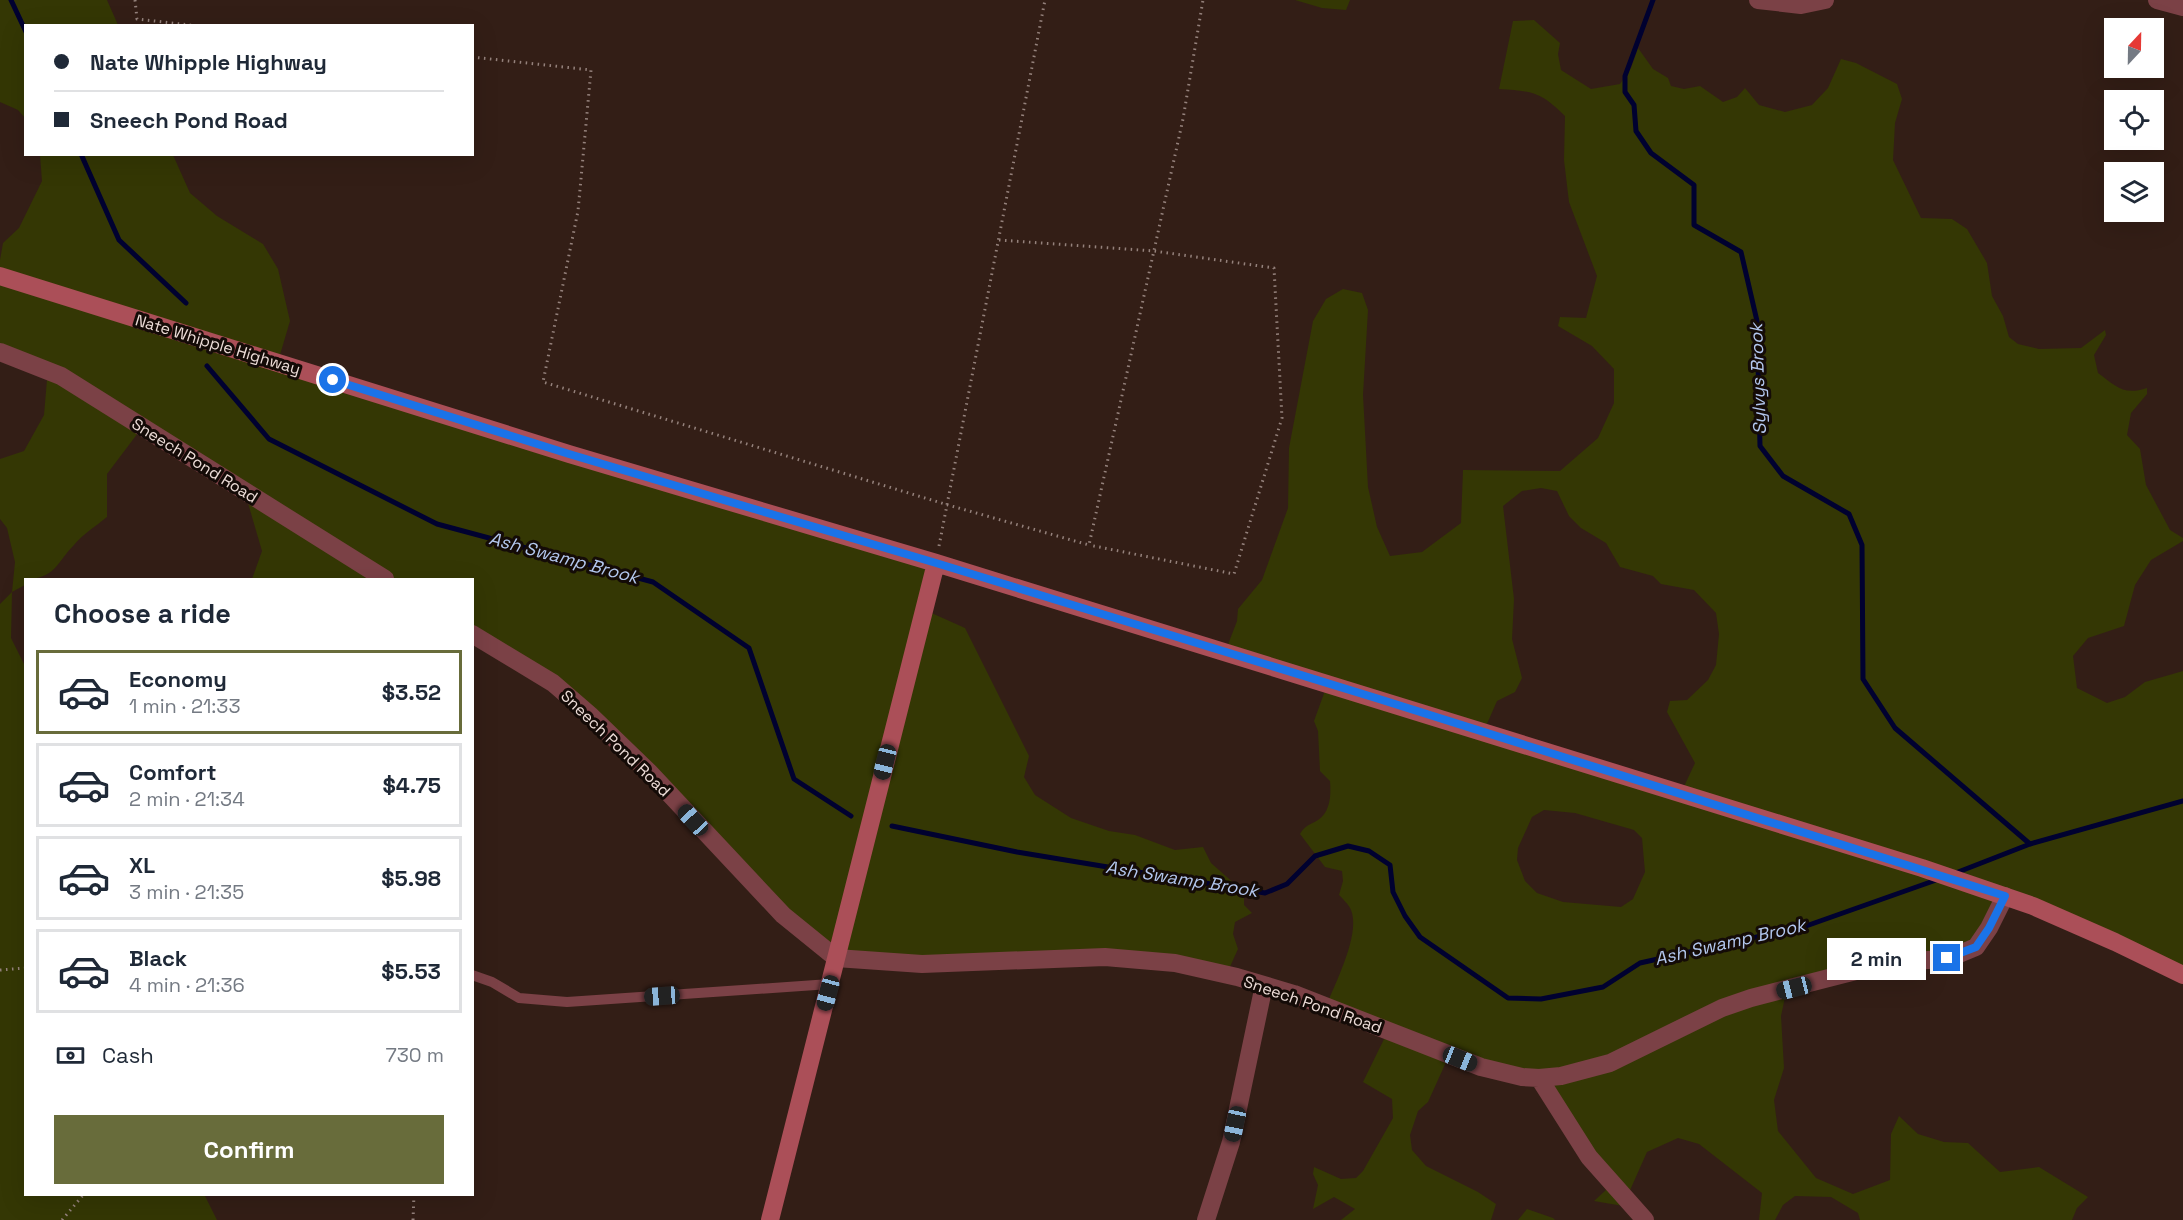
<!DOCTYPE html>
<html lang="en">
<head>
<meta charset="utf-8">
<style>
	body { margin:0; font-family:"Space Grotesk",sans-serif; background:#f2f2f3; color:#1f2937; height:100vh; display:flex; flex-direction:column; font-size:22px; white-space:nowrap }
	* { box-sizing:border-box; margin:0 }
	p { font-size:20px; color:#747a83 }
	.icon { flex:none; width:33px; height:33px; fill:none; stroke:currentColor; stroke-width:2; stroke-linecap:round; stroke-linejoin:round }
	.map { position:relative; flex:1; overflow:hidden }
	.side { position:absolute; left:24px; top:578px; width:450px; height:618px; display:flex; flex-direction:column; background:#fff; border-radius:0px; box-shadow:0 6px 24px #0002 }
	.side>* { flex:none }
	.banner { position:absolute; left:24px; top:24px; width:450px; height:132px; border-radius:0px; box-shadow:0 6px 24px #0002; display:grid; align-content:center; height:132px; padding:0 30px; background:#fff }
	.needle { width:39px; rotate:22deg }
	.fabs { position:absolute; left:2104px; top:18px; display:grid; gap:12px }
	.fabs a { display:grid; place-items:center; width:60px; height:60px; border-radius:0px; background:#fff; box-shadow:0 6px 24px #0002; font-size:30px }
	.end { position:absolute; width:27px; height:27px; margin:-14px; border:8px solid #1a73e8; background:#fff; box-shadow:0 0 0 3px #fff }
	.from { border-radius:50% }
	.bubble { position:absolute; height:42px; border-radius:0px; background:#fff; box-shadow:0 6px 24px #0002; font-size:20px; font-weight:800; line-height:42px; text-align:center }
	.car { position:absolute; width:18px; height:36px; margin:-18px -9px; border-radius:8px; box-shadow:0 0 4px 2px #0007; background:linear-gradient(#222 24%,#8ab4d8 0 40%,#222 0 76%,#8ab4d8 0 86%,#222 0) }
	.banner b { display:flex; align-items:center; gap:21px; height:57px; font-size:22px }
	.banner b+b { border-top:2px solid #e0e1e3 }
	.banner i { width:15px; height:15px; background:#1f2937 }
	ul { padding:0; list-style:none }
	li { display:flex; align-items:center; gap:18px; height:84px; margin:0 12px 9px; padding:0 18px; border:3px solid #e0e1e3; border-radius:0px }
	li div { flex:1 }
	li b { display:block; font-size:22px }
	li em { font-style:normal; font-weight:800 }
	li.selected { border-color:#686c3b }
	li>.icon { width:54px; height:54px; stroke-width:1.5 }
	h2 { padding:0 30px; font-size:27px; line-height:72px }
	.pay { display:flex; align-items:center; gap:15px; height:66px; padding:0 30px; font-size:22px }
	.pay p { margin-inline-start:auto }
	.action { display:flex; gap:12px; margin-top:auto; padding:12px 30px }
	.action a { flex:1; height:69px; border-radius:0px; background:#686c3b; color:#fff; font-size:24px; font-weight:800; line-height:69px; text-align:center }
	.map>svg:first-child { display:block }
	.green { fill:#343704; fill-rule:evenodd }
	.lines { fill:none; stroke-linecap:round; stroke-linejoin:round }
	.stream { stroke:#000130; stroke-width:5 }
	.path { stroke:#95827c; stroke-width:3; stroke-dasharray:1.5 4.5; stroke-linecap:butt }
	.lane { stroke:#7b4146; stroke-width:10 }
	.street { stroke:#7b4146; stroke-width:18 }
	.secondary { stroke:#ab4f58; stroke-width:18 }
	.route { stroke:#1a73e8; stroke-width:8 }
	.labels { text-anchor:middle; stroke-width:6; stroke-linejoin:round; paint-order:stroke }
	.street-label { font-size:16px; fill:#ecdcd7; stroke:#140b07 }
	.water-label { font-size:18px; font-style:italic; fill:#b3c7ee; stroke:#140b07 }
</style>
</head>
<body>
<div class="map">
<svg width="2183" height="1220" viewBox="0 0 2183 1220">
	<rect width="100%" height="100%" fill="#331e16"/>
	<path class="green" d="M0,0H107L118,25L26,26L25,118L18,110L0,102Z
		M1295,0H1350L1346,10L1322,8Z
		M1534,20L1560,43L1558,54L1561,70L1591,89L1620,84L1631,68L1638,48L1653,69L1668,78L1671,86L1684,89L1700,86L1723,102L1737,97L1745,88L1759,105L1785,112L1812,105L1828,88L1841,59L1856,63L1897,84L1902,99L1895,123L1893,160L1921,218L1952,219L1967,229L1987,263L1992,296L2003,316L2009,337L2018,344L2039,349L2081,348L2105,330L2106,335L2094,355L2098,373C2116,386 2123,396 2147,388V394L2131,413L2127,435L2140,449L2146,485L2170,530L2183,538V541L2151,560L2135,585L2124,626L2088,638L2073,656L2077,688L2107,703L2125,697L2145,682L2183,671V978L2006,900L1972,947L1787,988L1781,1016L1784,1068L1774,1100L1778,1131L1816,1178L1853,1194L1890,1180L1891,1134L1899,1116L1918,1134L1944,1142L1968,1143L2000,1172L2039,1167L2088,1197L2077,1208L2072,1220H1860L1858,1213L1831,1197L1795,1196L1783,1205L1775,1220H1759L1762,1193L1699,1144L1678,1138L1647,1152L1623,1206L1594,1201L1606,1190L1540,1087L1447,1060L1428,1102L1418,1111L1410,1135L1412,1150L1426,1166L1478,1192L1496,1204L1491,1220H1341L1355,1209L1334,1197L1313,1209L1318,1185L1313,1174L1314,1167L1341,1179L1356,1178L1363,1171L1393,1118L1392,1099L1363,1082L1386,1035L1325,1009C1334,985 1361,935 1351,910C1349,905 1343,899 1339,895L1343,881L1342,871L1325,867L1300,834C1305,825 1310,825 1318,820C1331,811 1331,794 1330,781L1320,771L1318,731L1314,721L1326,688L1224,655L1237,621L1238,609L1262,580L1288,508L1289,448L1313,321L1326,299L1343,289L1362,293L1368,310L1363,395L1368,487L1377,527L1390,556L1422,552L1461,523L1463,470L1560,471L1598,438L1614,403V369L1592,346L1558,326L1560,317L1586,318L1597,276L1569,202L1564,160L1565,116C1541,92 1532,91 1499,89L1513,21ZM1541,488L1557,491L1569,516L1581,528L1606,543L1620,567L1653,576L1661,584L1694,590L1716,613L1719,634L1716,665L1708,680L1687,700L1670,701L1667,712L1695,763L1680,795L1483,733L1497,701L1515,692L1522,678L1512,639L1514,599L1503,506L1522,491ZM1544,810L1575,813L1634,830L1642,838L1645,872L1633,899L1621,907L1563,902L1537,893L1525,881L1517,860L1518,848L1532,817Z
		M40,155H173L190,193L217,216L263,244L278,269L290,321L277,365L931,569L927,611L965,628L1029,756L1024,777L1035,795L1071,818L1109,831L1135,835L1175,850L1203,847L1211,863L1244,892V905L1252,913L1235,922L1233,934L1238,949L1224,980L1128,961L837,960L647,767L473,631L472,579H252L262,551L243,486L144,425L107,474V517C96,526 83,534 74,545C57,562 55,579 26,579L25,585L12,592L11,638L26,668V1194H204L217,1220H0V604L12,592L15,562L7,528L0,519V459L24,451L44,415L48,368L0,349V260L3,243L19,228L42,181Z
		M1527,1209L1553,1218L1555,1220H1518Z"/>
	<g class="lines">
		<path class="stream" d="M11,0L26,32
			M1653,0L1625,76V92L1634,105L1636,131L1651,153L1694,185V225L1741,252L1757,321L1760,446L1783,476L1849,514L1862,545L1863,679L1895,728L2030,844
			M81,154L119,240L186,303
			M207,366L269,439L437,524L653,582L749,648L794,779L851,816
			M892,826L1017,852L1265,893L1287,884L1315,856L1348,846L1369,851L1390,865L1393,892L1405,916L1420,937L1508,998L1541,999L1603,987L1640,963L1806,926L1939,879
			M1953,874L2030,844L2183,801"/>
		<path class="path" d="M135,0L137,19L198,26
			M472,57L591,70L578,211L543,382L948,505L1089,545L1183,119L1203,0
			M999,240L1154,251L1274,268L1282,418L1234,574L1089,545
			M939,546L1045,0
			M0,970L26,968
			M62,1220L84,1194
			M413,1220L414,1194"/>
		<path class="lane" d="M472,975L492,982L519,998L567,1002L830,984"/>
		<path class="street" d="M1758,0L1801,5L1825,0
			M2157,0L2183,7
			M0,352L61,376L385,579
			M472,634L553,683L590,715L649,772L783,915L836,958L922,964L1105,957L1175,963L1237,977L1294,994L1481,1067L1522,1077L1539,1078L1561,1076L1610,1063L1722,1008L1751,998L1891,962L1947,959L1976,947L1989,928L2005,896
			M1539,1078L1589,1157L1645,1220
			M1206,1220L1231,1142L1264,985"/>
		<path class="secondary" d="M0,276L569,454L936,563L1922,868L2033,906L2115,942L2183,975
			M770,1220L936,563"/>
	</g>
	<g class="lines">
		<path class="route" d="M333,380L569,454L936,563L1379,699L2005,896L1989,928L1976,947L1947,958"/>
	</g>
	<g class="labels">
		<g class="street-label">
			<text transform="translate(218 344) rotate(17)" y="6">Nate Whipple Highway</text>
			<text transform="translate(195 460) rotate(32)" y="6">Sneech Pond Road</text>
			<text transform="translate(616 743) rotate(44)" y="6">Sneech Pond Road</text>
			<text transform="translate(1313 1004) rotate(19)" y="6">Sneech Pond Road</text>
		</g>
		<g class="water-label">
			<text transform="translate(1758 379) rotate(-92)" y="6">Sylvys Brook</text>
			<text transform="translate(564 558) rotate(15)" y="6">Ash Swamp Brook</text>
			<text transform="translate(1182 879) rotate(9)" y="6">Ash Swamp Brook</text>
			<text transform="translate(1730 942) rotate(-13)" y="6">Ash Swamp Brook</text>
		</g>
	</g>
</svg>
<div class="fabs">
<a><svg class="needle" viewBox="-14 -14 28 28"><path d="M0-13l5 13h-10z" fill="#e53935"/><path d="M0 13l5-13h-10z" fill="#747a83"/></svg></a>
<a><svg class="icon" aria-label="locate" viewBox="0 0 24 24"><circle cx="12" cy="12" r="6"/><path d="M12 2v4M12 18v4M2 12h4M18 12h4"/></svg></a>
<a><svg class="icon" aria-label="layers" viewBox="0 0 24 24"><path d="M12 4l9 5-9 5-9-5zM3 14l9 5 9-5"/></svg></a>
</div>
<i class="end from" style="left:333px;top:380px"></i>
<i class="end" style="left:1947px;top:958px"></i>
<div class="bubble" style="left:1827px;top:938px;width:99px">2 min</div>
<i class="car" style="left:885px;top:762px;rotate:194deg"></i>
<i class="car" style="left:693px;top:820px;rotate:317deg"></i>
<i class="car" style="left:1794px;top:988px;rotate:256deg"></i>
<i class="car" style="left:828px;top:993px;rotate:195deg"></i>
<i class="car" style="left:662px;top:996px;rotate:266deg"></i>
<i class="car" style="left:1460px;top:1059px;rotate:112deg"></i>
<i class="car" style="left:1235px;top:1124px;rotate:192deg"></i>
<div class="banner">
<b><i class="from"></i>Nate Whipple Highway</b>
<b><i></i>Sneech Pond Road</b>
</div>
<section class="side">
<h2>Choose a ride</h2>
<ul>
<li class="selected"><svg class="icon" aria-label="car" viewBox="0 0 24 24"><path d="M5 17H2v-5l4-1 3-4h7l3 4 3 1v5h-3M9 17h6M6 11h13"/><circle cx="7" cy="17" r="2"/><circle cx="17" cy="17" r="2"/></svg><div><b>Economy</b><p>1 min · 21:33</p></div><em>$3.52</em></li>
<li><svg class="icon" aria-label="car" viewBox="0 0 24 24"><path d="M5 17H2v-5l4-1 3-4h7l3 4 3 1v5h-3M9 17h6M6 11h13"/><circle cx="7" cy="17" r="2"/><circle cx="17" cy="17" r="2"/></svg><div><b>Comfort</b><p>2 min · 21:34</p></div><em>$4.75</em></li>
<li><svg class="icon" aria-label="car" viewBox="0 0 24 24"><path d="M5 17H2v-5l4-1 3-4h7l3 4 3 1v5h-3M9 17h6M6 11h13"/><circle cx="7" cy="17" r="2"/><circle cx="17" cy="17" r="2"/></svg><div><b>XL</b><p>3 min · 21:35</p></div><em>$5.98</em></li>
<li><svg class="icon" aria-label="car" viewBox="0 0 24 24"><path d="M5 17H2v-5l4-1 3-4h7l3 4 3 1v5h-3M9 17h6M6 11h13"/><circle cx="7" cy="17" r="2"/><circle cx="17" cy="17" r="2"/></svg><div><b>Black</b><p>4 min · 21:36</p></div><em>$5.53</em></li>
</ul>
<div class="pay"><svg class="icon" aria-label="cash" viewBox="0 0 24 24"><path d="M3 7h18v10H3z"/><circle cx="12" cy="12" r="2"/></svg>Cash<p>730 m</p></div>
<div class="action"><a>Confirm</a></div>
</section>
</div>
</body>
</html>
